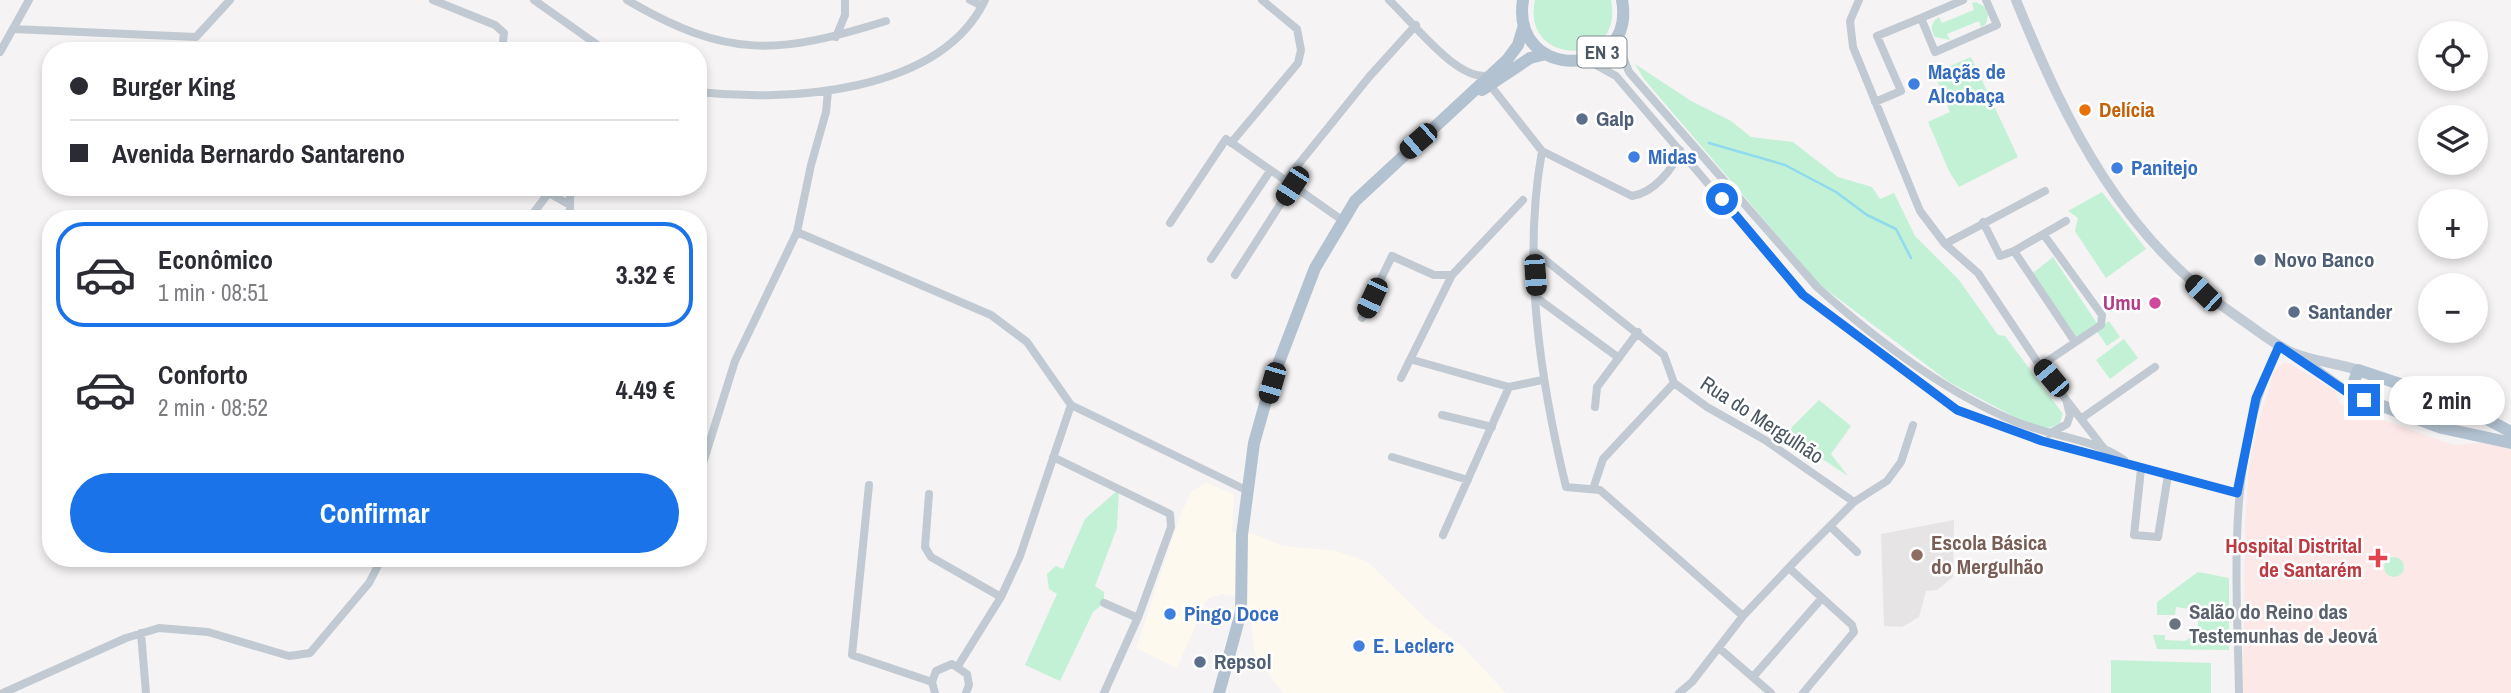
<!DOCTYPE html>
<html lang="pt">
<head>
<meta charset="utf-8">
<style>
	body { margin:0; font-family:"Archivo Narrow",sans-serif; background:#f7f7f7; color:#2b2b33; height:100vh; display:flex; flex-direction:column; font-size:26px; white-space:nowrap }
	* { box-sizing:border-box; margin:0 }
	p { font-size:23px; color:#7c7c81 }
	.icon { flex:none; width:38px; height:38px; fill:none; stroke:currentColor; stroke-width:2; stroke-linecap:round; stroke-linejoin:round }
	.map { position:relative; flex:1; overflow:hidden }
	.side { position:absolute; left:42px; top:210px; width:665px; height:357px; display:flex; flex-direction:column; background:#fff; border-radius:28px; box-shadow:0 4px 10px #0003 }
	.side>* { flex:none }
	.banner { position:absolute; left:42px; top:42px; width:665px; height:154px; border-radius:28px; box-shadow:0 4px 10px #0003; display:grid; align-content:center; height:154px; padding:0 28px; background:#fff }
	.fabs { position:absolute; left:2418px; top:21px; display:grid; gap:14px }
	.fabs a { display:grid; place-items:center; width:70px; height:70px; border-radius:50%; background:#fff; box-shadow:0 4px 10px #0003; font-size:35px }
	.end { position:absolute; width:32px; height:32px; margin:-16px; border:9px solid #1a73e8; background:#fff; box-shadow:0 0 0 4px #fff }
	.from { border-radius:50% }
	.bubble { position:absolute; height:49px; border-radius:24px; background:#fff; box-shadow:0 4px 10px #0003; font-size:23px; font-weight:800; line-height:49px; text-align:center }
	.car { position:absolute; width:21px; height:42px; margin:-21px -10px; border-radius:9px; box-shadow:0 0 5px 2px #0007; background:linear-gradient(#222 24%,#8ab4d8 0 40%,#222 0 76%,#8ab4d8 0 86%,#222 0) }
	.banner b { display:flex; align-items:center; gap:24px; height:66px; font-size:26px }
	.banner b+b { border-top:2px solid #e1e1e2 }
	.banner i { width:18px; height:18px; background:#2b2b33 }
	ul { padding:12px 0 0; list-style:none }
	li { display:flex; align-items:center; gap:21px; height:105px; margin:0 14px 10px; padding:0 14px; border:4px solid transparent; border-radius:28px }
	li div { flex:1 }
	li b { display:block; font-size:26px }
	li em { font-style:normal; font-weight:800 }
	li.on { border-color:#1a73e8 }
	li>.icon { width:63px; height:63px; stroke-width:1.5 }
	.cta { display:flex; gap:14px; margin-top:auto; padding:14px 28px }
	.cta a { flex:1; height:80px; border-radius:42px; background:#1a73e8; color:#fff; font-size:28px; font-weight:800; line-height:80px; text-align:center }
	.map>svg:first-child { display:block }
	.commercial { fill:#fdf9ef }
	.education { fill:#e6e4e5 }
	.medical { fill:#fce8e6 }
	.green { fill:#c3f1d5 }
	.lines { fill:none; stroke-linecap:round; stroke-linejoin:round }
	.stream { stroke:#90daee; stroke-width:2.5 }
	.street { stroke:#c1cad2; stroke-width:8 }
	.secondary { stroke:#c1cbd6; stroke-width:10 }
	.primary { stroke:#b3c2d1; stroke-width:12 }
	.route { stroke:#1a73e8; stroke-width:9 }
	.shop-dot { fill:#3f7fe0; stroke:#fff; stroke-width:2.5 }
	.food-dot { fill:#e8710a; stroke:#fff; stroke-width:2.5 }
	.service-dot { fill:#5c6f8a; stroke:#fff; stroke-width:2.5 }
	.hotel-dot { fill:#d1479c; stroke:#fff; stroke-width:2.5 }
	.education-dot { fill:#8d6e63; stroke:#fff; stroke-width:2.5 }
	.health-dot { fill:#e0444e; stroke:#fff; stroke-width:2.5 }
	.worship-dot { fill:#6b7280; stroke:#fff; stroke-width:2.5 }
	.labels { text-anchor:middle; stroke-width:5; stroke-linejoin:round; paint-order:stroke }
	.shield { fill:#fff; stroke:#808990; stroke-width:2 }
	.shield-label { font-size:19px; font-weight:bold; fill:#4a5661 }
	.shop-label { font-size:21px; font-weight:bold; fill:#366cbe; stroke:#fff; text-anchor:start }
	.food-label { font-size:21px; font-weight:bold; fill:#c56008; stroke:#fff; text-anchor:start }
	.service-label { font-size:21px; font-weight:bold; fill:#4e5e75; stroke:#fff; text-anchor:start }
	.hotel-label { font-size:21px; font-weight:bold; fill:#b23c85; stroke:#fff; text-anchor:end }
	.street-label { font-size:21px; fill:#4a5661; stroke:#fff }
	.education-label { font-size:21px; font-weight:bold; fill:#785e54; stroke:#fff; text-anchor:start }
	.health-label { font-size:21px; font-weight:bold; fill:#be3a42; stroke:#fff; text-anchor:end }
	.worship-label { font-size:21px; font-weight:bold; fill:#5b616d; stroke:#fff; text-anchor:start }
</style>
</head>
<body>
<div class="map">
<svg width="2511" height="693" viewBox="0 0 2511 693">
	<rect width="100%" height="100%" fill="#f5f3f3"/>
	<path class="commercial" d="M1206,483L1234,494L1232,532L1254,534L1283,546L1336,551L1368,562L1427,620L1462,646L1506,693H1283L1255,654L1249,607L1236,596L1222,594L1207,599L1177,668L1136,648L1180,516L1191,492Z"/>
	<path class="education" d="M1954,520L1953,577L1937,590L1926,591L1919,617L1902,627L1884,626L1881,534Z"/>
	<path class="medical" d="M2283,363L2291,364L2335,391L2340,404L2350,408L2453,445L2483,443L2511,449V693H2243L2245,526L2249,466L2260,417L2274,372Z"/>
	<path class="green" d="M1535,0H1611C1625,69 1520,66 1535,0Z
		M1976,2L1985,7L1988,15L1986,24L1981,27L1979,21L1947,34L1950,40L1935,37C1930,29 1931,22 1939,17L1942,23L1974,10L1972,3Z
		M1971,57L2018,157L1959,187L1949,171L1928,122L1950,112L1934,73Z
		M1635,64L1691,101L1731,121L1751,137L1793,142L1838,177L1872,187L1880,199L1894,193L1915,236L1959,280L1998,335L2005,336L2063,414L2059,425L2039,430L1949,382L1819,284L1644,79Z
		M2102,192L2146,249L2106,278L2075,231L2078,218L2068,211Z
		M2053,257L2098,325L2077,338L2033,273Z
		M2109,321L2120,337L2107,346L2096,330Z
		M2124,339L2138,358L2110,379L2096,360Z
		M1819,400L1851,426L1831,454L1848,476L1785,434Z
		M1119,489L1117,528L1095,586L1104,592V603L1093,612L1060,681L1025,665L1057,594L1049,589L1047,574L1056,566L1063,569L1085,519Z
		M2384 567a10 10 0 1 1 20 0a10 10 0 1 1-20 0Z
		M2198,572L2229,578V650L2157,649L2153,635H2165V640L2186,641L2198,631V618L2190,609L2176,607L2175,615H2157V602Z
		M2111,660L2211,663V693H2111Z"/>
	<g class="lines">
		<path class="stream" d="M1709,143L1785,165L1836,192L1867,215L1896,229L1911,258"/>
		<path class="street" d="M433,0L495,25L504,33L502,51
			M534,0L606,51
			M627,0C728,59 777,55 886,21
			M970,0L982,6
			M1389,0C1412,21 1458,83 1489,75
			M1859,0L1850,21L1853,47L1920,211L1945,244L1978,273L2040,366L2105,450
			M1963,0L1921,18L1935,52L1997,25L1986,0
			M13,29L196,37L230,0
			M836,37L845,15V0
			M1616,39L1629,72L1817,287C1875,339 1941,390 2014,421C2049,436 2093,438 2124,460
			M0,52L29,0
			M1587,60L1616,76L1803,295L1957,410L2042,441L2237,493
			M1490,85L1542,151C1522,262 1540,379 1566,487L1600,490L1743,616
			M698,92C787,102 940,94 985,0
			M1875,102L1901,91L1877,36L1921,18
			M1231,143L1298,63L1301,50L1297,29L1262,0
			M1542,151L1632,196C1653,193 1673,170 1680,150
			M1285,181L1369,77L1416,25
			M549,193L570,205
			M529,219L553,187
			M570,219V196L576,187
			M1983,222L2000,256L2014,251L2066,221
			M1170,223L1226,139L1342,220
			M797,232L991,315L1027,342L1071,405L1248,491
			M1945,244L2045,191
			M1534,251L1664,355L1674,383L1707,407L1765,440L1854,502
			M2014,251L2075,342
			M1211,259L1270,171
			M1235,275L1292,186
			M1537,298L1619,358
			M1362,318L1392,256L1434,275H1452
			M1413,360L1509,387L1542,380
			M2040,366L2101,325L2102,315L2044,235
			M1401,378L1452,275L1523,200
			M1595,407L1597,387L1638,332
			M1442,415L1492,427
			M2082,418L2155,367
			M2049,434L2067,424L2070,415L2067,403
			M1053,457L1170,514L1171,527L1139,615L1104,693
			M1392,457L1468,480
			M2141,469L2134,535L2158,537L2168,475
			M698,479L735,361L797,232L811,165L826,112L828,91
			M869,485L852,655L932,682
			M1593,489L1603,459L1674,383
			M929,494L925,547L931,557L1001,597
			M1830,526L1857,552
			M1443,535L1509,387
			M1789,568L1852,625L1854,632L1803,693
			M1104,603L1138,618
			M141,633L146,693
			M1719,648L1771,693
			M958,666L1001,597L1020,556L1071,405
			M1753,677L1822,598
			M3,693L126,638L159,628L208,632L289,656L310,653L369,583L382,558
			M935,693L932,682L936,671L952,664L967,674L969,685L966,693
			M1679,693L1692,682L1743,616L1799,557L1854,502L1887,481L1901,462L1913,425
			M2239,693C2237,575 2225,454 2279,346"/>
		<path class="secondary" d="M2016,0C2068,128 2124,241 2242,320C2258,331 2274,344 2291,352C2312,361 2336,363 2358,370
			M2296,355L2350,394"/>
		<path class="primary" d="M1523,0C1510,82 1637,80 1622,0
			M1482,90L1530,58L1546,54
			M2511,432L2457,403L2358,370L2350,394L2442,428L2511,443
			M1219,693L1241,612L1242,535L1254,443L1271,383L1315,268L1355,201L1507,60L1518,45L1524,25"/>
	</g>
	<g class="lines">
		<path class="route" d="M1722,199L1803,295L1957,410L2042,441L2237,493L2256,398L2279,346L2350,394L2364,400"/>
	</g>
	<g class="shop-dot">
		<circle cx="1914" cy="84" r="7"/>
		<circle cx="1634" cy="157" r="7"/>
		<circle cx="2117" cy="168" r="7"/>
		<circle cx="1170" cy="614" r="7"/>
		<circle cx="1359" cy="646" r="7"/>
	</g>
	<circle class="food-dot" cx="2085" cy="110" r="7"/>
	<g class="service-dot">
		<circle cx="1582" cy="119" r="7"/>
		<circle cx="2260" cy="260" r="7"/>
		<circle cx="2294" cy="312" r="7"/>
		<circle cx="1200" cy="662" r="7"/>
	</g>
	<circle class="hotel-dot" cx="2155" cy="303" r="7"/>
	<circle class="education-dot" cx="1917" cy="555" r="7"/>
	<path class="health-dot" d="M2374.5 547.5h7v7h7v7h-7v7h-7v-7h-7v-7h7z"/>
	<circle class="worship-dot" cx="2175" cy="624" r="7"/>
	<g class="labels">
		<rect class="shield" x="1577.5" y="36.5" width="49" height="31" rx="5"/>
		<g class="shield-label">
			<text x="1602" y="59">EN 3</text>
		</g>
		<g class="shop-label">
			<text x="1928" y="79">Maçãs de<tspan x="1928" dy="24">Alcobaça</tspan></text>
			<text x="1648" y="164">Midas</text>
			<text x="2131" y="175">Panitejo</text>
			<text x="1184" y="621">Pingo Doce</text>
			<text x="1373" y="653">E. Leclerc</text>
		</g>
		<g class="food-label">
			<text x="2099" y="117">Delícia</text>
		</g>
		<g class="service-label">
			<text x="1596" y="126">Galp</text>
			<text x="2274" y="267">Novo Banco</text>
			<text x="2308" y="319">Santander</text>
			<text x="1214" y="669">Repsol</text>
		</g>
		<g class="hotel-label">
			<text x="2141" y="310">Umu</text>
		</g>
		<g class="street-label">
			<text transform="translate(1762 420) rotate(33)" y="7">Rua do Mergulhão</text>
		</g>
		<g class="education-label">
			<text x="1931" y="550">Escola Básica<tspan x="1931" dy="24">do Mergulhão</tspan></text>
		</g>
		<g class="health-label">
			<text x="2362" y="553">Hospital Distrital<tspan x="2362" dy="24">de Santarém</tspan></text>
		</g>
		<g class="worship-label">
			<text x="2189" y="619">Salão do Reino das<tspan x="2189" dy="24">Testemunhas de Jeová</tspan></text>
		</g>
	</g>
</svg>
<div class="fabs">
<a><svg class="icon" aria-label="locate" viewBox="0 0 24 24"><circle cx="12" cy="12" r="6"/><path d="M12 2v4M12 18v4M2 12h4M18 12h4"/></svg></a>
<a><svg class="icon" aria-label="layers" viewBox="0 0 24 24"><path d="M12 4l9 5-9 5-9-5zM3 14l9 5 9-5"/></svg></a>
<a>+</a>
<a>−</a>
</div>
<i class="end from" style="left:1722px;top:199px"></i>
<i class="end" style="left:2364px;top:400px"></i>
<div class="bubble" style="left:2389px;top:376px;width:116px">2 min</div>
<i class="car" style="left:1418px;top:141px;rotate:229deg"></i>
<i class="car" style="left:1292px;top:186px;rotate:213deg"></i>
<i class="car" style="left:1535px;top:275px;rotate:176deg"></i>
<i class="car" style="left:2203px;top:293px;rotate:314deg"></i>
<i class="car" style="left:1372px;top:298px;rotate:205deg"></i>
<i class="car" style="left:2051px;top:378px;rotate:320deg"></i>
<i class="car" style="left:1272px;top:383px;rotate:196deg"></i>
<div class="banner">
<b><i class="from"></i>Burger King</b>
<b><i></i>Avenida Bernardo Santareno</b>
</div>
<section class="side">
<ul>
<li class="on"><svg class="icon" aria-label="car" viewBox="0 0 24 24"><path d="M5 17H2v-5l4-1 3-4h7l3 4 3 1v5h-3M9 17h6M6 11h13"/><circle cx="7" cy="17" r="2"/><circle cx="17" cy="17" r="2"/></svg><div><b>Econômico</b><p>1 min · 08:51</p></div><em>3.32 €</em></li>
<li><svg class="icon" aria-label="car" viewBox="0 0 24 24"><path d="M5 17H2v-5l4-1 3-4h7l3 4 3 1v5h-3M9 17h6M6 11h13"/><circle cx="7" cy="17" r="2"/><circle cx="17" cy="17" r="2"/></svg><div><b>Conforto</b><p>2 min · 08:52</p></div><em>4.49 €</em></li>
</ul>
<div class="cta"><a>Confirmar</a></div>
</section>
</div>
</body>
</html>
